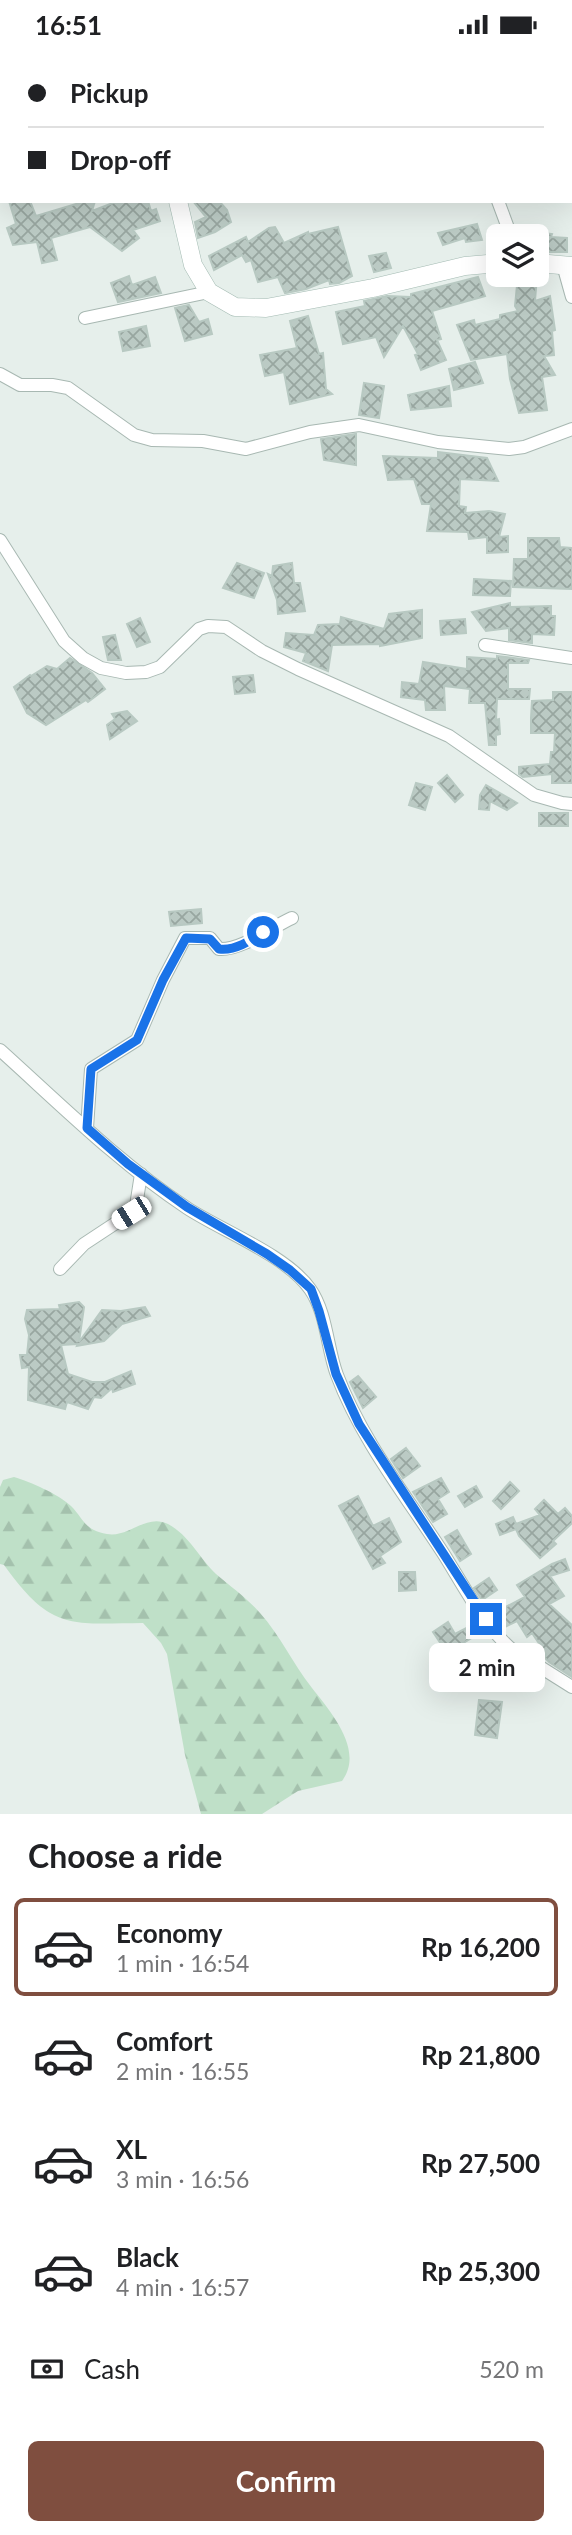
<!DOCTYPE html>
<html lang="en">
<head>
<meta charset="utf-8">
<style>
	body { margin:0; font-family:Lato,sans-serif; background:#f6f6f6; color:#202124; height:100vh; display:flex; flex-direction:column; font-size:26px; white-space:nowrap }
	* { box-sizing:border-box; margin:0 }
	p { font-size:23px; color:#757577 }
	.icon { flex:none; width:38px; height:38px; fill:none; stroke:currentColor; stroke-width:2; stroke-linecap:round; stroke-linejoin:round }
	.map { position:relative; height:1765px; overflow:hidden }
	.panel { display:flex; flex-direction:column; background:#fff; flex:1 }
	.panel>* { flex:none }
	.guide { position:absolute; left:0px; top:0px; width:572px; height:154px; box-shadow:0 7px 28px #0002; display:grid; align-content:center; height:154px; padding:0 28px; background:#fff }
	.tools { position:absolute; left:486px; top:175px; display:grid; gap:14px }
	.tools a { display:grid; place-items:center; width:63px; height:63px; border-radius:10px; background:#fff; box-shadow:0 7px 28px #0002; font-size:35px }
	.end { position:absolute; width:32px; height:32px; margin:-16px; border:9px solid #1a73e8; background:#fff; box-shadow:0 0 0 4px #fff }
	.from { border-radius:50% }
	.bubble { position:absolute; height:49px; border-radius:10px; background:#fff; box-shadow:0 7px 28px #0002; font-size:23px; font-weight:700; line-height:49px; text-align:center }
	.car { position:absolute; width:21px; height:42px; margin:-21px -10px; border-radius:9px; box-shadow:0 0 5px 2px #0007; background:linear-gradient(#fff 24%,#345 0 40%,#fff 0 76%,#345 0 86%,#fff 0) }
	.guide b { display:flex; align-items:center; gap:24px; height:66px; font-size:26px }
	.guide b+b { border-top:2px solid #e0e0e0 }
	.guide i { width:18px; height:18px; background:#202124 }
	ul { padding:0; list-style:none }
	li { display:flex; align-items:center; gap:21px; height:98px; margin:0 14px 10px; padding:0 14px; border:4px solid transparent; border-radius:10px }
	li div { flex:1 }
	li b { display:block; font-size:26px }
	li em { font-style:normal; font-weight:700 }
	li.on { border-color:#7f4e3f }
	li>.icon { width:63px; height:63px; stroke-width:1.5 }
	h2 { padding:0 28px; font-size:32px; line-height:84px }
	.pay { display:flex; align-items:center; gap:18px; height:77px; padding:0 28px; font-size:26px }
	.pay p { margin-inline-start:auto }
	.primary-button { display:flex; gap:14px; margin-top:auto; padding:14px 28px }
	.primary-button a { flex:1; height:80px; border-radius:10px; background:#7f4e3f; color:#fff; font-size:28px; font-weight:700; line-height:80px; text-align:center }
	.status { display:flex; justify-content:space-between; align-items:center; height:49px; padding:0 35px; background:#fff; direction:ltr }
	.status svg { height:19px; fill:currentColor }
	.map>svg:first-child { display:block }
	.forest { fill:url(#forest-firs) }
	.building { fill:url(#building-cross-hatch); stroke:#b8c9c2; stroke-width:2 }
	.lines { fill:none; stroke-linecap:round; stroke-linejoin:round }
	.street-casing { stroke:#a8b8b2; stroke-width:14 }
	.secondary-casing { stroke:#a4bbb3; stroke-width:19 }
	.street { stroke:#fff; stroke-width:12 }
	.secondary { stroke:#fff; stroke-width:18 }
	.route { stroke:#1a73e8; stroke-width:9 }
</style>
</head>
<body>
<div class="status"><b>16:51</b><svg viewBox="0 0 49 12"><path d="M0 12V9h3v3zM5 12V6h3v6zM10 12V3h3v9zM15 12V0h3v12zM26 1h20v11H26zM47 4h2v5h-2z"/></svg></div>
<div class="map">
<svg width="572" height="1765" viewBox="0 0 572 1765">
	<defs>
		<pattern id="forest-firs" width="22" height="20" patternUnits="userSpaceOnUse" patternTransform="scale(1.75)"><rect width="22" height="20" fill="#bfe0c8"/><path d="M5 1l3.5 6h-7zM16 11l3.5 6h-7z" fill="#a4c1ad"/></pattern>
		<pattern id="building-cross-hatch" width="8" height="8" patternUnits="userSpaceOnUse" patternTransform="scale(1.75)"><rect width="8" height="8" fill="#bbcac4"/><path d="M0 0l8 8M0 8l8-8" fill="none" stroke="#98a6a0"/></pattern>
	</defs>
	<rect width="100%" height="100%" fill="#e6efeb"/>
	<path class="forest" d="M14,1428C31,1433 58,1445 71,1457C84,1470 84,1481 107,1485C129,1489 146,1464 168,1475C189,1486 200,1510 216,1525C231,1538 247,1549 260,1564C280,1586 293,1615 312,1639C330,1662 365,1701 342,1732L298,1742L262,1765H201L185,1706L167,1605L161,1594L143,1574C68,1575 51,1581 4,1516L0,1515V1438L3,1431Z"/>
	<path class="building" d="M9,152H30L36,167L86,152H95L92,162L118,152H148L151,162L156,160L160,172L133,181L139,189L122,202L90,178L51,189L57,211L42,214L37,193L13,196L7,179L16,175Z
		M193,152H219L227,161L231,173L215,183L198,189L195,173L206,168Z
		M477,175L482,191L466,193L465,189L443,196L438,184Z
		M275,178L284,194L308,183V185L338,178L352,227L339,234L330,235L329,231L306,240L285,244L278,228L258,233L251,211L246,213L242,206L214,221L209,207L246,188L248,193L269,179Z
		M537,183L552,185L551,188L567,189V203H537Z
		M386,204L391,219L374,223L369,207Z
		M518,226H537L535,252L550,247L555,281L552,282L554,306L544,307L555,326L542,328L547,361L519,364L510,330L507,305L471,311L457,276L474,271L475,276L500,270V266L518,262L515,257Z
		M129,227L132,236L155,228L161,244L118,253L111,234Z
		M478,228L485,247L432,262L441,290L437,291L446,311L421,321L415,306L418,305L403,277L384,308L376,288L343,295L336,263L365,257L364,252L387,247L411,248V245Z
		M189,256L199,273L208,270L212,285L185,292L175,259Z
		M308,267L319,305L323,304L326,340L332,345L290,355L284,323L265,327L260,306L297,299L290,272Z
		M146,277L150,297L123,302L119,283Z
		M475,313L483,334L454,341L449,320Z
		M364,334L384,337L379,369L359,366Z
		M449,337L451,357L411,361L408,346Z
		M356,385V416L324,411L321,390Z
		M438,403L487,409L498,432L460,430L459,457L466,458L465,464L489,462L505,465L499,488L508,487V503L487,504V488L469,490L468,483L427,482L431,455H422L414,430L388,431L383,407L438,409Z
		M528,489H559L560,498L572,499V540L513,538L514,510H528Z
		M237,514L264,524L254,549L223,539Z
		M292,514L294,534H300L305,562L278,565L277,551L268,525L272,527L273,517Z
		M474,530L511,532L510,547L473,546Z
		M510,554V558L551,557V567H555L554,586L532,585V594L509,591V579L486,582L472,563Z
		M422,561V589L380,597V595L332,596L328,622L303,612L306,604L284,598L286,584L314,586L318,576L340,575L341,568L384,580L389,565Z
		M140,569L150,593L137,598L127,575Z
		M465,570L466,584L441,586L440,572Z
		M115,586L121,611H108L103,588Z
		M497,607L529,611L528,614H508V640H530L529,650H497L496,671L499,670L500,685L496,686V696H489L485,654H469L470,640L444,637L445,661H426L425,651L401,648L402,633L419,635L423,613L467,620V608L497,610Z
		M70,609L92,624L105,640L88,653L86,651L46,676L27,664L14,638L30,626L31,627L47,617L57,620Z
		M253,626L255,643L235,645L233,628Z
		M553,643H572V734H552V725L523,728L519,725V718L550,715L551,703H554L555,684H531V669L532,652L553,651Z
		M127,662L137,672L110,690L107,676L115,670L112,665Z
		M447,726L463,746L455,753L438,734Z
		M416,734L432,738L425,761L409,756Z
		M486,736L517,754L507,761L490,752L489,761L479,760L480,746Z
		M539,764H568V777H539Z
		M201,860L202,874L171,877L169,863Z
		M79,1253L84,1258L79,1293L102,1261L121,1262L145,1258L150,1267L122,1275L104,1292L77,1297L78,1295L61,1296L68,1325L92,1333H105L131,1322L135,1335L113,1343L112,1339L101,1349L94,1348L88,1360L67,1353L65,1360L28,1351L29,1318L22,1319L20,1306H27L29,1286L25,1270L27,1261L60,1260L59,1256Z
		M358,1327L376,1348L363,1359L350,1333Z
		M406,1399L420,1417L403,1429L391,1410Z
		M441,1429L449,1443L438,1450L447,1465L433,1473L413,1443Z
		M510,1433L519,1442L501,1460L493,1452Z
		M476,1437L482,1448L465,1458L458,1447Z
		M358,1447L373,1477L389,1469L401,1493L380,1507L385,1514L373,1520L339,1457Z
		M544,1451L558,1465L565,1459L572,1467V1474L553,1492L556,1495L540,1509L519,1487L516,1480L500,1486L496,1475L513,1468L516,1475L540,1466L535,1460Z
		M457,1481L471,1505L460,1512L445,1488Z
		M565,1510L569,1521L550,1527L564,1547L549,1555L572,1576V1628L549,1613L543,1607L546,1605L532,1584L527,1588L517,1572L503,1579L492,1565L525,1548L517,1536L552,1515Z
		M399,1523H415L416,1541L399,1542Z
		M489,1529L497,1541L482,1551L474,1539Z
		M448,1573L455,1585L476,1574L483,1582L447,1604L433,1583Z
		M479,1651L502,1653L497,1689L475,1686Z"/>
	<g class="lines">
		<g class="street-casing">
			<path id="street" d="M570,114H572
				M498,152L511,187
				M563,216L572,248
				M85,269L209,243
				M0,325L20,336H52L68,339L134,386L152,391L203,392L246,400L310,383L359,376L438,393L509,400L524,398L572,380
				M0,491L64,592L83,609L101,619L126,624L146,623L160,618L199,580L208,577L226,578L262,602L298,620L449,687L534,746L562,754L572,755
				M485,596L572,609
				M0,1001C60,1055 119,1114 187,1159C222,1182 286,1206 310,1240C327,1264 327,1300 337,1326C361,1390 406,1447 443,1504C462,1534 483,1575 510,1599L572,1638
				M87,1079L91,1020L137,991L163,931L185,889H210L219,900C240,902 272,878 292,869
				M60,1220L84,1195L131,1164L136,1157L141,1125"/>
		</g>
		<g class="secondary-casing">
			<path id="secondary" d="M143,0V2
				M178,152L193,216L209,243L235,258L266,259L373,239L465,217L499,214
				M537,214L572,217"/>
		</g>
		<use href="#street" class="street"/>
		<use href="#secondary" class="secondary"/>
	</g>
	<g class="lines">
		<path class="route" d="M263,883C250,892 235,902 219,900L210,890L186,889L163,931L137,991L91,1020L87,1079L128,1115L187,1158L267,1205L290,1221L311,1240L319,1262L336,1325L359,1375L486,1570"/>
	</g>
</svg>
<div class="tools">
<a><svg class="icon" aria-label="layers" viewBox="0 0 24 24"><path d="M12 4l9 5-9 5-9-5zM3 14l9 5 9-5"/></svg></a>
</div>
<i class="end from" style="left:263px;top:883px"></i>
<i class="end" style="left:486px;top:1570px"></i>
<div class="bubble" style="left:429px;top:1594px;width:116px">2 min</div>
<i class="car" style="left:131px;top:1164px;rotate:238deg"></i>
<div class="guide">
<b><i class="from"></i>Pickup</b>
<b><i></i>Drop-off</b>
</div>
</div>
<section class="panel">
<h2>Choose a ride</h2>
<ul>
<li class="on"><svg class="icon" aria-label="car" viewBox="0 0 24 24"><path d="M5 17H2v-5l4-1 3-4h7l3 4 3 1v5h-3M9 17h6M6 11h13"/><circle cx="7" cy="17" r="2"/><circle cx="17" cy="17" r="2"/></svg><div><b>Economy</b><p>1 min · 16:54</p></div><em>Rp 16,200</em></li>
<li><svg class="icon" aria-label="car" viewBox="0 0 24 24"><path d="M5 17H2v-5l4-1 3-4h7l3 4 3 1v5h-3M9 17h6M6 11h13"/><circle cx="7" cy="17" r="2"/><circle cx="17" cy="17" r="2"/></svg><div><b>Comfort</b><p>2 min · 16:55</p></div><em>Rp 21,800</em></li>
<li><svg class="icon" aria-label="car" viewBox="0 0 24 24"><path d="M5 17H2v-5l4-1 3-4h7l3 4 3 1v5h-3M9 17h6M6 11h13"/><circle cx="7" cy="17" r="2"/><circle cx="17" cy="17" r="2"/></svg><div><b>XL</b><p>3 min · 16:56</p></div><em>Rp 27,500</em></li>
<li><svg class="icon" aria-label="car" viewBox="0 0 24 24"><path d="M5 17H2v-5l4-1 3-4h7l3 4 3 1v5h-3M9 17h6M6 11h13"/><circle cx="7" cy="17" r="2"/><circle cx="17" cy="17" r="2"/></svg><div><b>Black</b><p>4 min · 16:57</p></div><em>Rp 25,300</em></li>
</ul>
<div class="pay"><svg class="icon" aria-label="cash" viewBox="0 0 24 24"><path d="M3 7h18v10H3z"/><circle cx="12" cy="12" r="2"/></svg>Cash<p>520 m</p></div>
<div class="primary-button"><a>Confirm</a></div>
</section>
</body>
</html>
